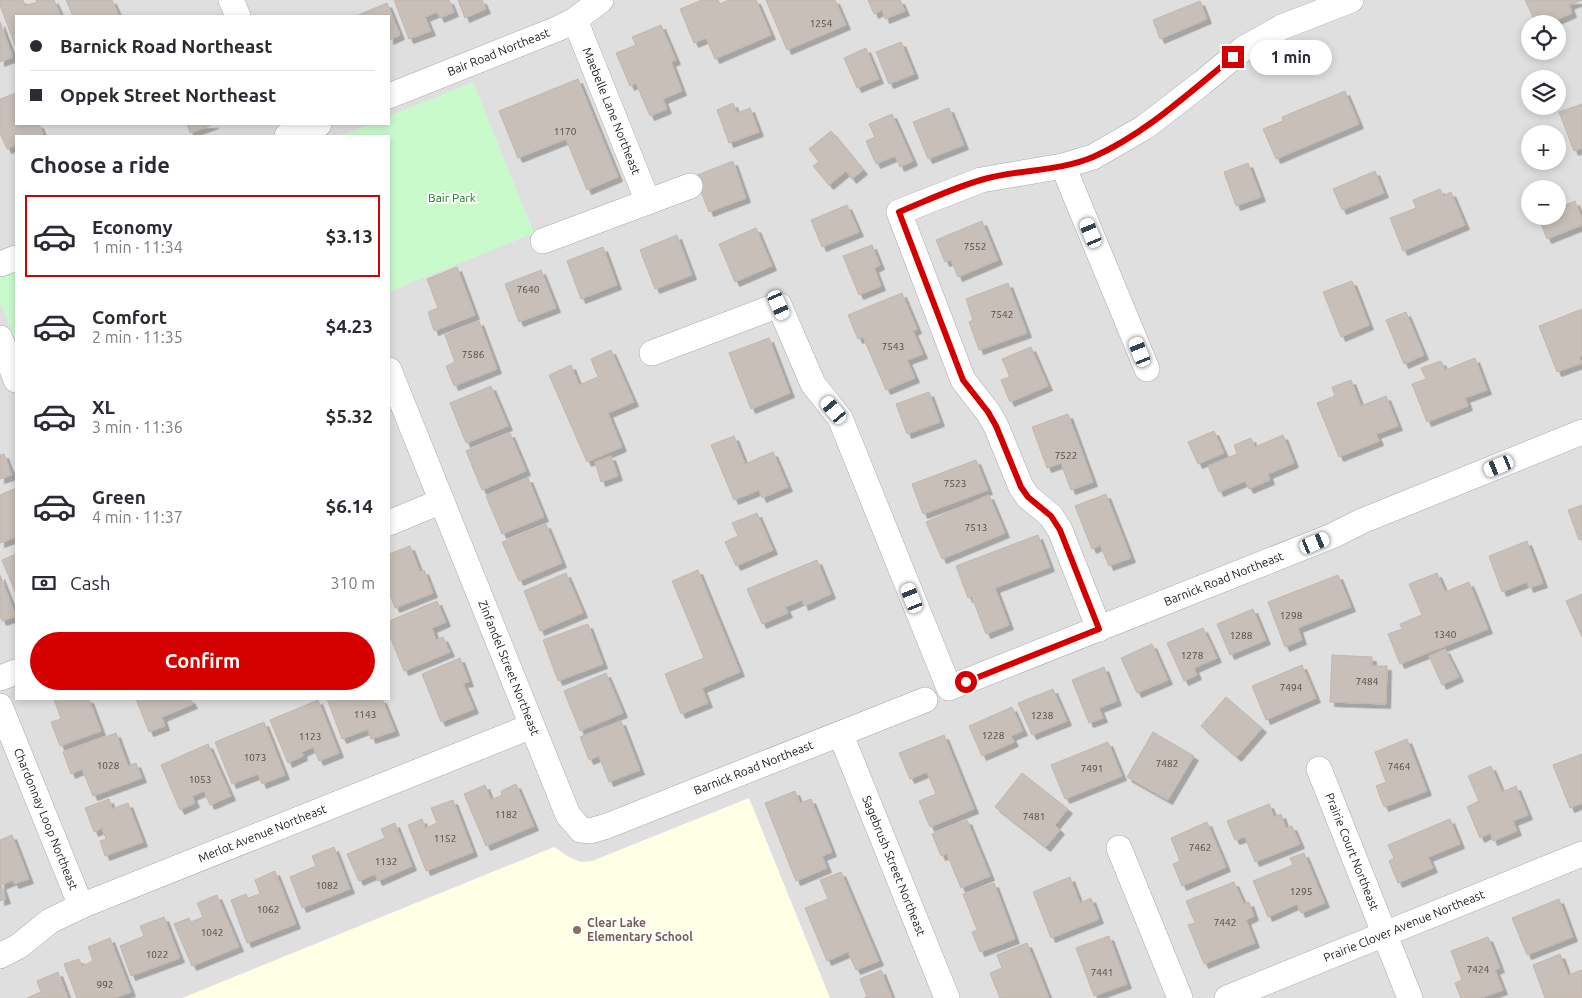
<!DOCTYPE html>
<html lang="en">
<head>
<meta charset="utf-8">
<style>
	body { margin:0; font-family:Ubuntu,sans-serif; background:#f2f2f3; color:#2b2b33; height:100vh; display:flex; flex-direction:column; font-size:19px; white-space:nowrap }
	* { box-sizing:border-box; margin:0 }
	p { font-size:16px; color:#7c7c81 }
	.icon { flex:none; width:28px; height:28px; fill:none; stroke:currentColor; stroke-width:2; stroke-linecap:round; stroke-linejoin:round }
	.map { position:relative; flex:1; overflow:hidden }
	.panel { position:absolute; left:15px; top:135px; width:375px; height:565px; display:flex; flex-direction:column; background:#fff; border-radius:0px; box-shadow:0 2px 8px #0003 }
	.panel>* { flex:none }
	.banner { position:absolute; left:15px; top:15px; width:375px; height:110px; border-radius:0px; box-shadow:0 2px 8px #0003; display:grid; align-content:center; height:110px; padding:0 15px; background:#fff }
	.fabs { position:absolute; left:1521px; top:15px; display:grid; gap:10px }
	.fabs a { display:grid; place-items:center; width:45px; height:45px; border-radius:50%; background:#fff; box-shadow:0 2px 8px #0003; font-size:25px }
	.end { position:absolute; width:22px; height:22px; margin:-11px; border:6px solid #d40000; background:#fff; box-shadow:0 0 0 2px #fff }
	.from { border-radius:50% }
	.bubble { position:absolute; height:35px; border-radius:18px; background:#fff; box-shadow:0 2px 8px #0003; font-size:16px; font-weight:700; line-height:35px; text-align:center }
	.car { position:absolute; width:15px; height:30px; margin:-15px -8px; border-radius:6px; box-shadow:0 0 4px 1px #0007; background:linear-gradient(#fff 24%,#345 0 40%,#fff 0 76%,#345 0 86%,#fff 0) }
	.banner b { display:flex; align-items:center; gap:18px; height:48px; font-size:19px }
	.banner b+b { border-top:1px solid #e1e1e2 }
	.banner i { width:12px; height:12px; background:#2b2b33 }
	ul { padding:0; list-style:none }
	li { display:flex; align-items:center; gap:15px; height:82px; margin:0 10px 8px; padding:0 5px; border:2px solid transparent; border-radius:0px }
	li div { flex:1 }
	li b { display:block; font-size:19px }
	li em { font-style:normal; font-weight:700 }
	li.on { border-color:#d40000 }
	li>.icon { width:45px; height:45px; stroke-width:1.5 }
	h2 { padding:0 15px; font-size:22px; line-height:60px }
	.pay { display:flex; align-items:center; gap:12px; height:55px; padding:0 15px; font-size:19px }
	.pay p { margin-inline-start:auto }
	.action { display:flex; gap:10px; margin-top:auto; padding:10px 15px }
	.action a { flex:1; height:58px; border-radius:30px; background:#d40000; color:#fff; font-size:20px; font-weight:700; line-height:58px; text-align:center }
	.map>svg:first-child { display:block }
	.residential { fill:#e0dfdf; fill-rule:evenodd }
	.education { fill:#ffffe5 }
	.park { fill:#c8facc }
	.building { fill:#c7bfb8; stroke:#c4b6ab; filter:url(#shadow) }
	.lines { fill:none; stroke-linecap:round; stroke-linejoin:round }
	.minor-casing { stroke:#a9a9a9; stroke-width:26 }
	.minor { stroke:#fff; stroke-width:25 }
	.route { stroke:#d40000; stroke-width:6 }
	.education-dot { fill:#8d6e63; stroke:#fff; stroke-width:2 }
	.labels { text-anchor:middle; stroke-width:4; stroke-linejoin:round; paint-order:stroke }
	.number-label { font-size:10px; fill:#4b4948 }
	.street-label { font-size:12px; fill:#222; stroke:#fff }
	.park-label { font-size:12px; fill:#0c8416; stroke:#fff }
	.education-label { font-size:12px; font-weight:bold; fill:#785e54; stroke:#fff; text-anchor:start }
</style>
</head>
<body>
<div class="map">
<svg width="1582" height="998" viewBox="0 0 1582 998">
	<defs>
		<filter id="shadow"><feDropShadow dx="4.5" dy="4.5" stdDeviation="0" flood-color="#0004"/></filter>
	</defs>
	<rect width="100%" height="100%" fill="#f2efe9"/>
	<path class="residential" d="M0,0H1582V998H0ZM16,16H389V124H16ZM1530,24H1558V51H1530ZM1530,79H1558V106H1530ZM1530,134H1558V161H1530ZM16,136H389V699H16ZM1530,189H1558V216H1530Z"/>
	<path class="education" d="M749,798L830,998H182L554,847L569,857L581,862L592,861Z"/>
	<path class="park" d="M473,82L534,233L389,292V136H339L370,124H389V116Z
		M16,266V343L0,302V273Z"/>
	<path class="building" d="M0,0H23L25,6L37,2L36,0H54L61,16H16V48L0,5Z
		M66,0H112L119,16H73Z
		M394,0H449L454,12L440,18L437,12L425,17L431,31L409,39Z
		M458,0H482L486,9L465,18Z
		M702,0H718L720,4L729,0H756L771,35L715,59L706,38L694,43L680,9Z
		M766,0H835L846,25L787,50Z
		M868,0H900L905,11L885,19L882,10L874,14Z
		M1525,0H1582L1569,5L1572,13L1547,24L1543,15L1534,19Z
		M1200,1L1207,19L1160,39L1153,20Z
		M387,3L400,35L389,40V16H356Z
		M0,22L13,57L0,62Z
		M661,25L676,60L671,62L682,91L663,99L667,109L650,116L636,83L630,86L616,53L636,45L632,37Z
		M901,42L914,74L889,84L876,52Z
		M866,48L879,79L857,88L844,58Z
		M578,79L618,177L587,190L566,139L518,158L499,111Z
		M1345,91L1359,124L1276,159L1263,129L1283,121L1282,117Z
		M16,93V124H39L43,134L37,136H16V145L7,149L0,133V99Z
		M733,103L737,113L750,108L759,132L729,143L717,110Z
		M1582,104V148L1574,151L1559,112Z
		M949,108L964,145L928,159L913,122Z
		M892,114L913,161L900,167L895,156L876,164L866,141L875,137L869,124Z
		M187,124H214L190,133Z
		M831,131L863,170L852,179L846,171L829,185L813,166L819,162L809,149Z
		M733,161L746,198L709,212L695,176Z
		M1248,163L1261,197L1236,206L1224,172Z
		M1375,171L1384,193L1342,210L1333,189Z
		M1440,189L1443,196L1451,192L1465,225L1403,251L1390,218L1416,208L1413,200Z
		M1575,201L1582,219V225L1547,239L1538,216H1558V208Z
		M847,205L859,232L822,247L811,220Z
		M982,221L998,260L958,277L951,260L945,262L936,240Z
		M756,228L772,266L735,282L719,244Z
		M677,235L692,275L655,289L640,250Z
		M872,245L880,265L874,268L881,286L859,295L843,256Z
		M603,247L617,285L581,299L567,261Z
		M457,267L475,315L434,331L428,312L438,308L427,279Z
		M541,270L556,308L519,322L505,284Z
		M1352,281L1369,325L1341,337L1323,292Z
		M1008,283L1027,333L979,350L969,322L973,320L966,299Z
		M902,293L917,329L913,331L923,354L907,360L915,378L886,390L863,337L858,339L848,315Z
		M1582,309V356L1579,357L1582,363L1557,372L1539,326Z
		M1406,312L1424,355L1404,364L1386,320Z
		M479,321L497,369L454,386L446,366L455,362L445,335Z
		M769,338L790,393L751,409L729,353Z
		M1031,347L1048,386L1010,402L1001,380L1010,377L1002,359Z
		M611,350L634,402L608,413L622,447L587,462L549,375L571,365L579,385L598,377L591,359Z
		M1475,358L1487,390L1465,398L1468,406L1427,422L1412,384L1426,379L1421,368L1441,361L1445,370Z
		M1351,380L1361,406L1386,396L1398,426L1376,434L1379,441L1339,457L1317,403L1335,396L1332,387Z
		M491,386L508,426L466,443L450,403Z
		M929,392L940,422L907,434L896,404Z
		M1068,414L1093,482L1071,490L1061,463L1047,468L1032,427Z
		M1214,431L1224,453L1198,464L1188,442Z
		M510,433L526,471L482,490L466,451Z
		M1283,435L1294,463L1268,474L1270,480L1249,489L1245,481L1219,492L1208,466L1237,454L1234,445L1251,438L1255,447Z
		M734,436L745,464L773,452L788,487L762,498L759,490L734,500L711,445Z
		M4,454L12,475L0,479V455Z
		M611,456L618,476L601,482L595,462Z
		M976,460L988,490L923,514L912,484Z
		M528,478L544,517L502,534L486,496Z
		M16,488V537L0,543V495Z
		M1106,494L1131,558L1109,566L1100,545L1092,549L1075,506Z
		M989,495L1005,533L942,559L926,522Z
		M1582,505V538L1579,540L1568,510Z
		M757,513L773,550L736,566L725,542L738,536L732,523Z
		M546,524L562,563L519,581L502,542Z
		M1038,535L1050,567L995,588L1009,625L986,634L972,597L968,598L956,566Z
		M1527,541L1543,583L1529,588L1527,582L1502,592L1489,556Z
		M410,546L420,572L424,570L433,593L395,608L389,592V554Z
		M16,554V594L2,560Z
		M817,560L831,594L804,606L802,600L785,607L788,613L762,624L747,589Z
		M698,570L740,672L702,688L708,703L681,714L665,674L704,658L672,581Z
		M566,573L583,613L540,631L524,591Z
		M1437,573L1445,592L1469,582L1488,629L1400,664L1388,634L1402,629L1400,624L1422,615L1409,584Z
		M0,575L16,616L2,621L0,616Z
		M1338,575L1351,607L1298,628L1302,640L1285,647L1268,602Z
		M1582,594V637L1566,601Z
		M437,601L446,622L432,628L436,640L443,637L450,652L404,671L389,634V621Z
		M1253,609L1266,640L1230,655L1217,624Z
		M588,624L603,664L558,681L543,640Z
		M1203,628L1217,658L1194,668L1197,675L1184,681L1167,643Z
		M1152,644L1168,680L1137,693L1121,658Z
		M1445,649L1459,677L1442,685L1429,656Z
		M1332,655L1372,657V666H1387L1386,704L1330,702Z
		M460,658L469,682L463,683L474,709L441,722L422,674Z
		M1302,665L1316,698L1266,720L1252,686Z
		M1104,667L1117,701L1099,708L1103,718L1089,723L1072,680Z
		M606,673L623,713L580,731L564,691Z
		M1053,689L1067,721L1032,735L1018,703Z
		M1226,697L1262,728L1237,757L1201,726Z
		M54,699H89L101,731L60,746L51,722L61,719Z
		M136,699H190L193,704L162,717L165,726L149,732Z
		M327,699H382L395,731L371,739L368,729L342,739Z
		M318,700L339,753L319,761L313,747L302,752L303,756L288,763L270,720Z
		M1012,707L1023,731L1011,736L1014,742L982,756L969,726Z
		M621,721L640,770L609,782L599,756L589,760L580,737Z
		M264,722L285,775L262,784L258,774L232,784L215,742Z
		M1153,732L1194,756L1168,800L1127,777Z
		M116,733L128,766L136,763L142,778L93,796L82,769L71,774L63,752Z
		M944,735L974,809L930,827L919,801L936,794L927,772L910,779L899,753Z
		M1407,739L1427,791L1384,807L1376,786L1386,782L1375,752Z
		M1108,742L1122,776L1065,799L1051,765Z
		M208,744L231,796L210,805L204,791L192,796L195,803L180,810L161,765Z
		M1582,754V803L1570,808L1553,765Z
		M1491,766L1502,792L1516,786L1528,815L1513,821L1517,831L1493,841L1490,833L1480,838L1467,807L1479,801L1468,776Z
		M1022,773L1068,809L1055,825L1060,830L1046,847L995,807Z
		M516,784L534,826L486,846L464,794L485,785L491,800L502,795L501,791Z
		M795,791L800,803L811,799L832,852L822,856L827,868L796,881L765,803Z
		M109,799L112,809L128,803L143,842L105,856L100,841L106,839L102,828L94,832L85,808Z
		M453,800L473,852L426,871L408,825L422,819L425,828L437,823L431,808Z
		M1269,804L1274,817L1281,814L1286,828L1292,826L1300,844L1255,862L1245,837L1235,840L1227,821Z
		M1450,819L1460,844L1428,857L1433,868L1398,883L1389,861L1394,858L1388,845Z
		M967,820L990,876L961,888L947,854L941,856L932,834Z
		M1207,822L1226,867L1182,886L1173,864L1180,861L1171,838Z
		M395,823L412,866L378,881L375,874L359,881L347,854L385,838L381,829Z
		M12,835L29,879L14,884L13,880L1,885L6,899L0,901V840Z
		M334,847L350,889L302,908L290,877L316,866L312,856Z
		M1304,853L1325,903L1301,913L1297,904L1268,917L1253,881L1293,865L1290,858Z
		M275,871L296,924L247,943L231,900L246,894L248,898L260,894L255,880Z
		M841,872L879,961L856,970L848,952L827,961L805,908L828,899L820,880Z
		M1070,877L1080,903L1091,898L1099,919L1051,938L1033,892Z
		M1234,882L1244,904L1249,902L1254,916L1246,920L1255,943L1204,964L1188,925L1195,923L1186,901Z
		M994,883L1015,939L980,952L972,932L977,930L963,894Z
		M217,895L239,947L192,966L174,924L189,918L191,922L203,917L197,903Z
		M1559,899L1573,937L1527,955L1512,918Z
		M164,917L180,958L131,976L120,946L144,936L140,926Z
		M1109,936L1127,984L1094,996L1076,948Z
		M1488,937L1500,968L1495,970L1503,990L1481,998H1461L1455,983L1462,980L1451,951Z
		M110,938L131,992L114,998H77L64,964L79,959L82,966L93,961L88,947Z
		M1027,943L1049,998H1000L990,973L1002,968L997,955Z
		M1560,954L1568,975L1582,970V998H1545L1533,965Z
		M881,970L892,998H864L867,997L860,979Z
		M58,972L68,998H27L41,992L37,981Z"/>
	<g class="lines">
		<g class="minor-casing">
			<g id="minor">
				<path d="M231,0L238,16"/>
				<path id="s1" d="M575,20L648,202"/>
				<path id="s2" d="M389,96L557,29L575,20L601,0"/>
				<path d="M287,136L319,124"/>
				<path d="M1063,166L1147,369"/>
				<path d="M543,241L690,186"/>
				<path d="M0,264L16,258"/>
				<path d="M0,338L16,380"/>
				<path id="s3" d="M652,353L779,305L813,384L840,418L949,688L1332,536L1362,521L1582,432"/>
				<path id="s4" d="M389,370L568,815L581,830L590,831L607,826L925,700"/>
				<path d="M389,523L442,501"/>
				<path d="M1099,629L1060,530L1051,516L1028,497L1021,487L996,426L988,412L963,380L899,212L981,180L1063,166L1093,157L1145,127L1202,83L1243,49L1282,27L1351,0"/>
				<path d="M0,678L16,672"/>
				<path id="s5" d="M0,706L81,906"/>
				<path id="s6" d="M841,735L947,998"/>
				<path id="s7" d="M1319,769L1410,998"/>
				<path d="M1119,848L1180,998"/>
				<path id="s8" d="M0,956L19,946L50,921L81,906L532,726"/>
				<path id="s9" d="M1227,998L1582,854"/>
			</g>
		</g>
		<use href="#minor" class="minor"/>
	</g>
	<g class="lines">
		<path class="route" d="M966,682L1099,629L1060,530L1051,516L1028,497L1021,487L996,426L988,412L963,380L899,212C926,201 953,188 981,180C1017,169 1058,172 1093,157C1144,135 1190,92 1233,57"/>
	</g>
	<circle class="education-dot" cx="577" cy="930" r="5"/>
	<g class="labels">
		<g class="number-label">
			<text x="821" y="27">1254</text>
			<text x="565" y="135">1170</text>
			<text x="975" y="250">7552</text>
			<text x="528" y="293">7640</text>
			<text x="1002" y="318">7542</text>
			<text x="893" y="350">7543</text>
			<text x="473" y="358">7586</text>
			<text x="1066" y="459">7522</text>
			<text x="955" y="487">7523</text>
			<text x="976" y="531">7513</text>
			<text x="1291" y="619">1298</text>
			<text x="1445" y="638">1340</text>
			<text x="1241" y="639">1288</text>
			<text x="1192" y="659">1278</text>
			<text x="1367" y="685">7484</text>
			<text x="1291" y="691">7494</text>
			<text x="365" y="718">1143</text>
			<text x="1042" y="719">1238</text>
			<text x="993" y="739">1228</text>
			<text x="310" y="740">1123</text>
			<text x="255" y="761">1073</text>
			<text x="1167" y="767">7482</text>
			<text x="108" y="769">1028</text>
			<text x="1399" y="770">7464</text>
			<text x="1092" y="772">7491</text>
			<text x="200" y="783">1053</text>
			<text x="506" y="818">1182</text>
			<text x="1034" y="820">7481</text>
			<text x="445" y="842">1152</text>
			<text x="1200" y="851">7462</text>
			<text x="386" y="865">1132</text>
			<text x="327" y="889">1082</text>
			<text x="1301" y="895">1295</text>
			<text x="268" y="913">1062</text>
			<text x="1225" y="926">7442</text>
			<text x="212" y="936">1042</text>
			<text x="157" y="958">1022</text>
			<text x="1478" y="973">7424</text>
			<text x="1102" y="976">7441</text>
			<text x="105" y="988">992</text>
		</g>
		<g class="street-label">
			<text dy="4" stroke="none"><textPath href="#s2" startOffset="118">Bair Road Northeast</textPath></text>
			<text dy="4" stroke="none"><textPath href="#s1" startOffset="98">Maebelle Lane Northeast</textPath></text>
			<text dy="4" stroke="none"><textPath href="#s3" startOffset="852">Barnick Road Northeast</textPath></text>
			<text dy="4" stroke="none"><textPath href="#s4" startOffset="321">Zinfandel Street Northeast</textPath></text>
			<text dy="4" stroke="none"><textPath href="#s4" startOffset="684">Barnick Road Northeast</textPath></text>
			<text dy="4" stroke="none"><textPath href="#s5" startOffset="122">Chardonnay Loop Northeast</textPath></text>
			<text dy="4" stroke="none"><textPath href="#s8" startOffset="291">Merlot Avenue Northeast</textPath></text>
			<text dy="4" stroke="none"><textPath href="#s7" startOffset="89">Prairie Court Northeast</textPath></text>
			<text dy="4" stroke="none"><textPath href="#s6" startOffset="141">Sagebrush Street Northeast</textPath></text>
			<text dy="4" stroke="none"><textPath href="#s9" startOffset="191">Prairie Clover Avenue Northeast</textPath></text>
		</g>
		<g class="park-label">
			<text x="452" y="202">Bair Park</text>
		</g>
		<g class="education-label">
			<text x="587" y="927">Clear Lake<tspan x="587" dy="14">Elementary School</tspan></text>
		</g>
	</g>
</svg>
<div class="fabs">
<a><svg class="icon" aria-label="locate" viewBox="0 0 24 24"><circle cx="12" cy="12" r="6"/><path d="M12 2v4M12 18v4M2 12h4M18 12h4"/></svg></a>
<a><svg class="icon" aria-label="layers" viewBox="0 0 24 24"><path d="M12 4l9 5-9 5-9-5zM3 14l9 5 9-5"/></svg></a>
<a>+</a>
<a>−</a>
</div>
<i class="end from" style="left:966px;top:682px"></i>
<i class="end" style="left:1233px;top:57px"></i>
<div class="bubble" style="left:1250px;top:40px;width:82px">1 min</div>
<i class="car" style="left:1091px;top:233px;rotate:337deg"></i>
<i class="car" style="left:779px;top:305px;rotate:156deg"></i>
<i class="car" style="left:1140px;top:352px;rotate:338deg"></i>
<i class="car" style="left:834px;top:410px;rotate:320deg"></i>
<i class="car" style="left:1499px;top:466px;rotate:248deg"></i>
<i class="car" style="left:1315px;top:543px;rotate:68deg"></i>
<i class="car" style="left:912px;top:598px;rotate:338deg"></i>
<div class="banner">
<b><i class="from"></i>Barnick Road Northeast</b>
<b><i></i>Oppek Street Northeast</b>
</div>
<section class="panel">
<h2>Choose a ride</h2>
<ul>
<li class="on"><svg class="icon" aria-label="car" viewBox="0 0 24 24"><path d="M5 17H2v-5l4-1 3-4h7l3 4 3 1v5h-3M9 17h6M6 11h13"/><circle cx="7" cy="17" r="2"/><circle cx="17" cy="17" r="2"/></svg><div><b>Economy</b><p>1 min · 11:34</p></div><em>$3.13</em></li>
<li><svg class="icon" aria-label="car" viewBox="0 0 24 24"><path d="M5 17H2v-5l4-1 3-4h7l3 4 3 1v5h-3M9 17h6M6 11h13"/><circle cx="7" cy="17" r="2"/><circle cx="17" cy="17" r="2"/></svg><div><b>Comfort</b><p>2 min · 11:35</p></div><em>$4.23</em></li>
<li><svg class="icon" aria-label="car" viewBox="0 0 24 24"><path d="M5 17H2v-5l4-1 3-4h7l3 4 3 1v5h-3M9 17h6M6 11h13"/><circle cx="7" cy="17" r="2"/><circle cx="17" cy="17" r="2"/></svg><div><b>XL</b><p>3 min · 11:36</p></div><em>$5.32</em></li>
<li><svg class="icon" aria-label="car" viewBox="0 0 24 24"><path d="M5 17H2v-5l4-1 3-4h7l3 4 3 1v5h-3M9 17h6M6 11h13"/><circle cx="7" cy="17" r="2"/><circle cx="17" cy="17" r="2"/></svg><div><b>Green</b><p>4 min · 11:37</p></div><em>$6.14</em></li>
</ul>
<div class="pay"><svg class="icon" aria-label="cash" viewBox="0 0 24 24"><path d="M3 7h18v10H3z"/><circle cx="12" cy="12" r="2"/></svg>Cash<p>310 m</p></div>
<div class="action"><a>Confirm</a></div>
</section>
</div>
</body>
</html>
